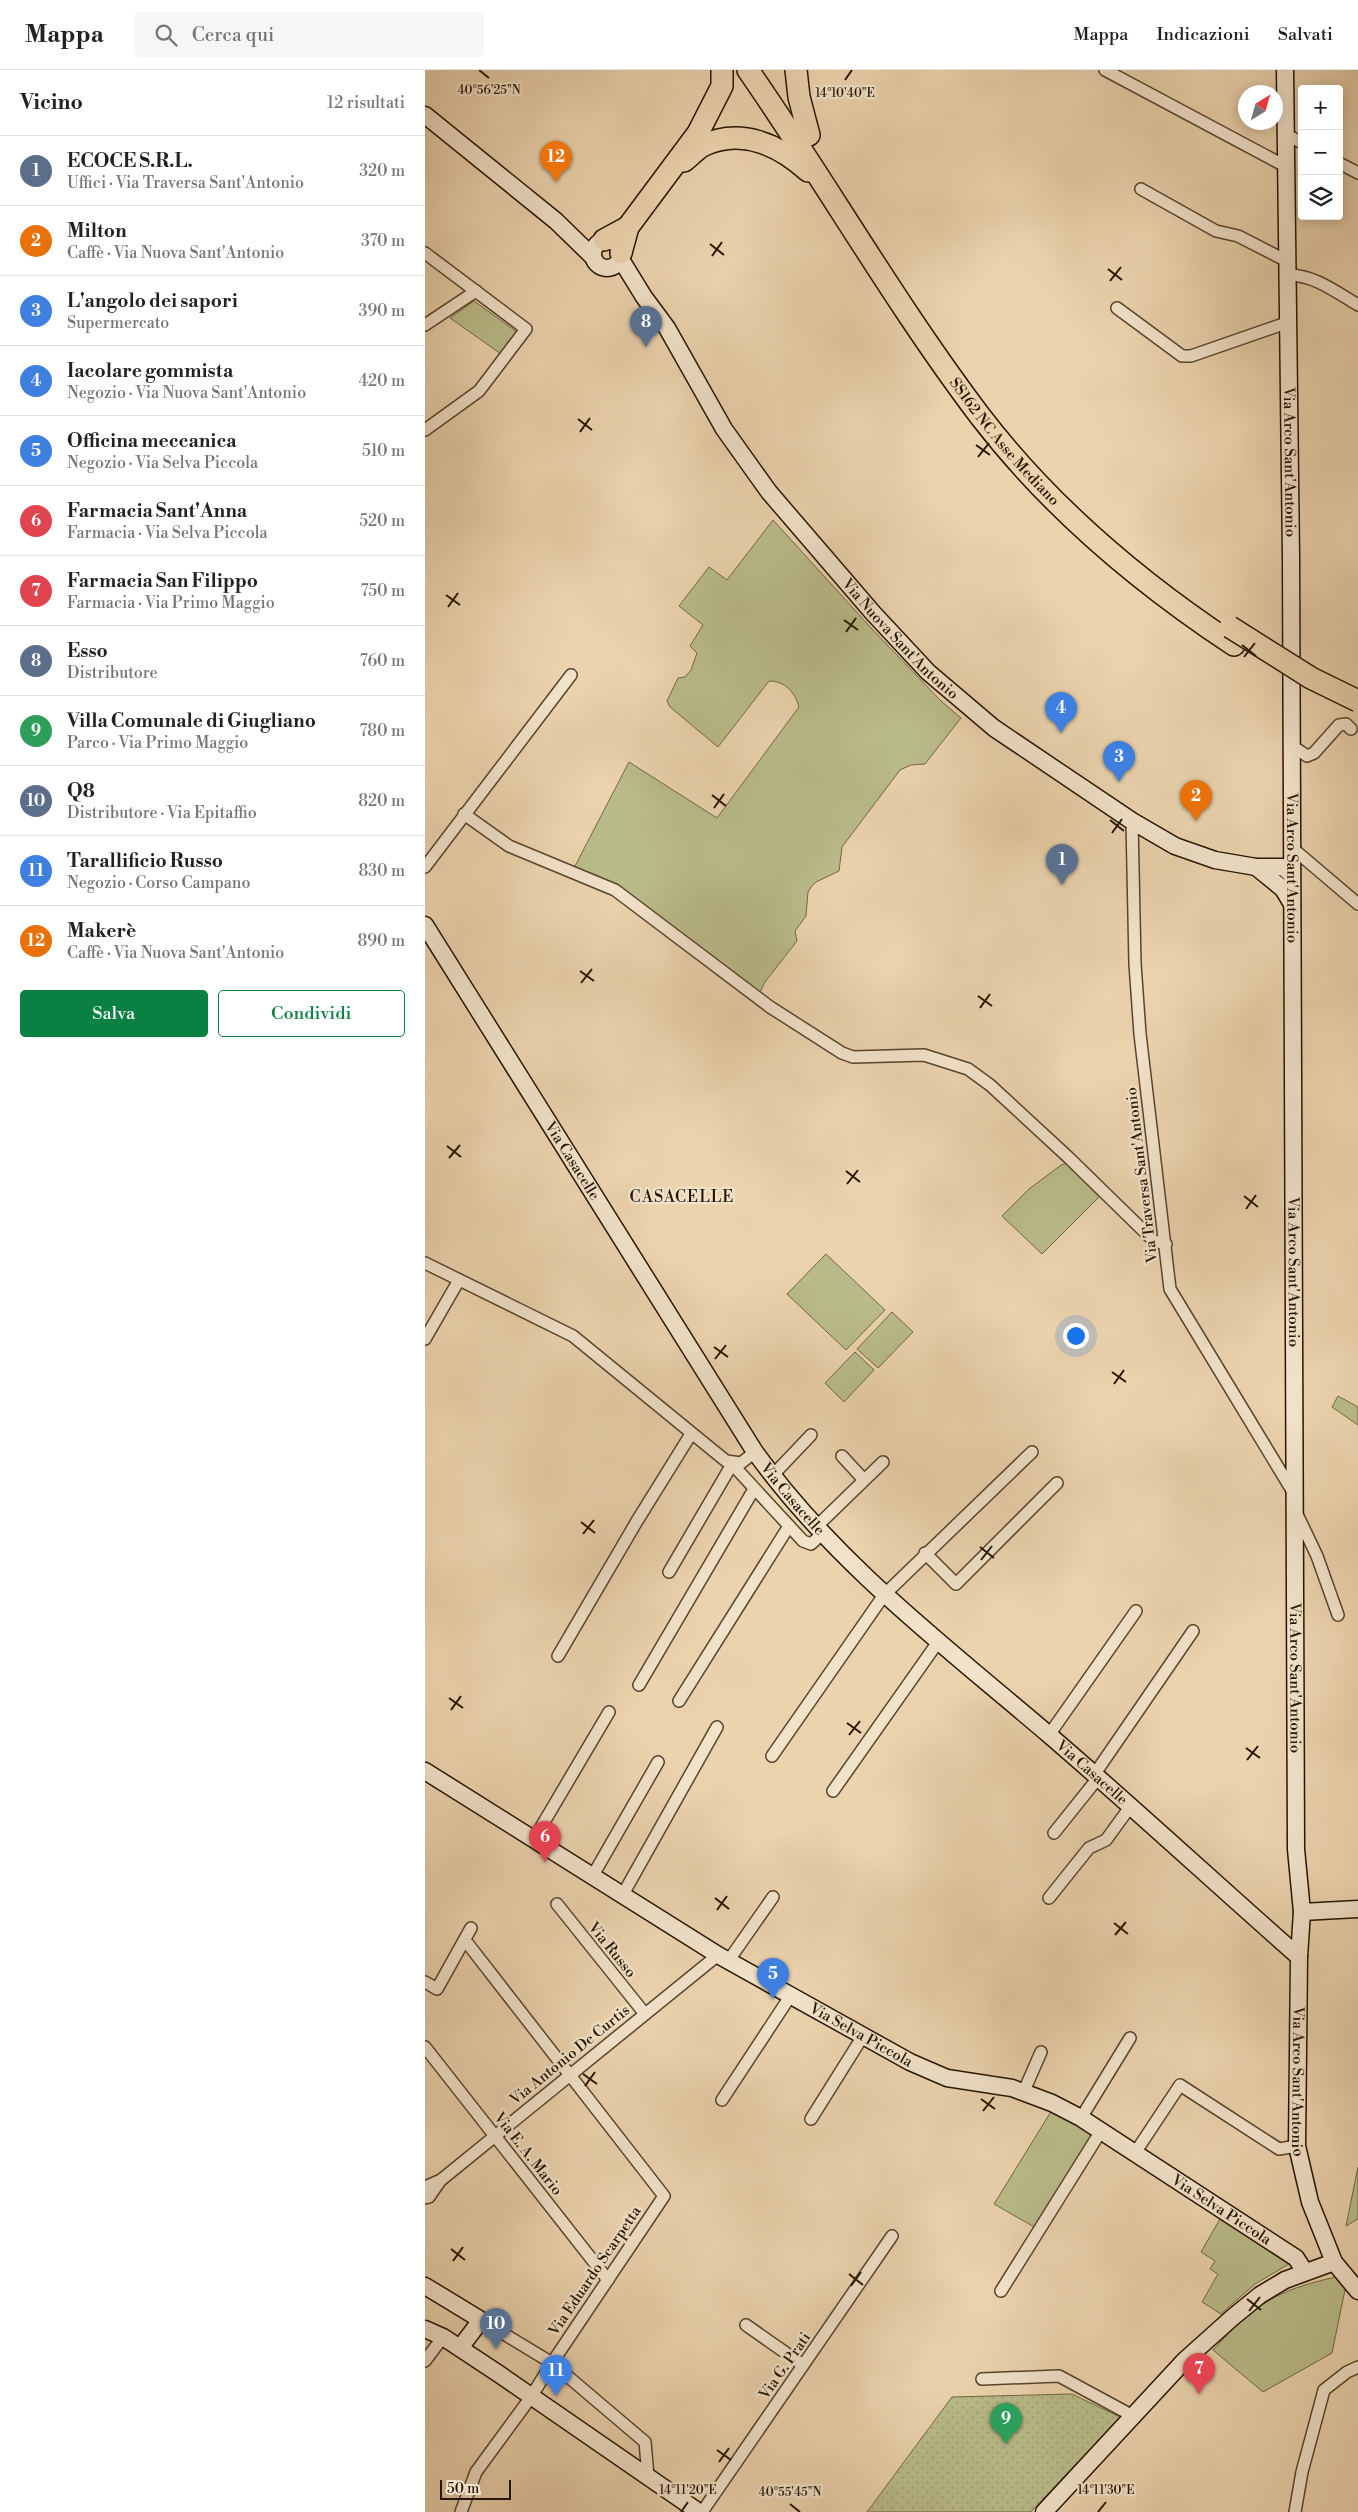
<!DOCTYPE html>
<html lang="it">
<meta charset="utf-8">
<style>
body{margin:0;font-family:"Libre Bodoni",serif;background:#f6f6f6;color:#202124}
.controls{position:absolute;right:15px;top:15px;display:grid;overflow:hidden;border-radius:5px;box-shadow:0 2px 12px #0003}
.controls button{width:45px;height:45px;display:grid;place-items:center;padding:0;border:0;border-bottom:1px solid #e0e0e0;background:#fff;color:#202124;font:25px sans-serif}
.compass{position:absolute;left:813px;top:15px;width:45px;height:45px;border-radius:50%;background:#fff;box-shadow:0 2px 12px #0003;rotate:37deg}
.scale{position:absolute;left:15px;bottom:12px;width:71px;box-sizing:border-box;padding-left:5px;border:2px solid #261500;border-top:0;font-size:14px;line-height:18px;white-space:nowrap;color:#261500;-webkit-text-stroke:4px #f2e2ca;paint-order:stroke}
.you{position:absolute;left:650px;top:1265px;width:18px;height:18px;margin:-12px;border:4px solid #fff;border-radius:50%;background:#1a73e8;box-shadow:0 0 0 8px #1a73e833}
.badge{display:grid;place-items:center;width:32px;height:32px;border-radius:50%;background:#0b8043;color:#fff;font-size:16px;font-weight:700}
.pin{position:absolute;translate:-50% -41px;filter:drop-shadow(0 1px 2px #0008)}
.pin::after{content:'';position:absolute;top:26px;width:18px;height:15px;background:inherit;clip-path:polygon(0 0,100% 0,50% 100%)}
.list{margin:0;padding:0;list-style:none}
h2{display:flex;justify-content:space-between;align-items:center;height:65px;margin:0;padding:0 20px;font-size:21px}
h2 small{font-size:16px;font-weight:400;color:#757577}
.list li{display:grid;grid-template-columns:32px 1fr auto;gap:15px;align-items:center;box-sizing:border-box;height:70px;padding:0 20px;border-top:1px solid #e0e0e0}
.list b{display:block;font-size:19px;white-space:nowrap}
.list p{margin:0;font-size:16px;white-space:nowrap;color:#757577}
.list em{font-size:16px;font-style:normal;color:#757577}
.actions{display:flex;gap:10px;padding:15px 20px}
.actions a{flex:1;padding:11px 0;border:1px solid #0b8043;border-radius:5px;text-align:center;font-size:18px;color:#0b8043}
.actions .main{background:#0b8043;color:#fff}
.icon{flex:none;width:28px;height:28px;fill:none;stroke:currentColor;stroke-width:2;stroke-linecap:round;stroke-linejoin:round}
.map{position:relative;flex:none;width:933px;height:2442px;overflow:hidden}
header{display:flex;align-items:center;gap:30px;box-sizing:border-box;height:70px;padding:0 25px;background:#fff;border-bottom:1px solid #e0e0e0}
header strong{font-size:24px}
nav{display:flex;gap:28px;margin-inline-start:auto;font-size:18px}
.search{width:350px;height:45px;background:#f6f6f6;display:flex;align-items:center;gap:12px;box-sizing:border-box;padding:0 18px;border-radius:5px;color:#757577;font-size:19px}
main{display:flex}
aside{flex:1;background:#fff}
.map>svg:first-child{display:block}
.green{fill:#b9bc89;stroke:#706844}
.park{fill:url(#park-dots);stroke:#706844}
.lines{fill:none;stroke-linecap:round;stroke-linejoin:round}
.street-casing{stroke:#57442c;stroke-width:14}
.secondary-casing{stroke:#261500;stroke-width:19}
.highway-casing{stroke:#261500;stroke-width:24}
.street{stroke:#f2e2ca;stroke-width:11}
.secondary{stroke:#f2e2ca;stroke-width:16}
.highway{stroke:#ebd3ae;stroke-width:21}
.highway-bridge-casing{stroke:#261500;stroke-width:24;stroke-linecap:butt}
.highway-bridge{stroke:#ebd3ae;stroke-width:21}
.ticks{fill:none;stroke:#261500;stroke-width:2}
.labels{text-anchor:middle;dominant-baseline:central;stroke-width:4.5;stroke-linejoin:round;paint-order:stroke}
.street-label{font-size:15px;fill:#261500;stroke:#f2e2ca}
.neighbourhood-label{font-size:16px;letter-spacing:1px;fill:#261500;stroke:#f2e2ca}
.ticks-label{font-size:12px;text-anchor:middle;fill:#261500;stroke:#f2e2ca;stroke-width:4.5;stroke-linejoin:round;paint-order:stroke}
</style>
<header>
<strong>Mappa</strong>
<div class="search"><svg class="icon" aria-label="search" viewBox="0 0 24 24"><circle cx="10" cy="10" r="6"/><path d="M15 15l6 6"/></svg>Cerca qui</div>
<nav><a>Mappa</a><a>Indicazioni</a><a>Salvati</a></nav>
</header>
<main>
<aside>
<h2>Vicino<small>12 risultati</small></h2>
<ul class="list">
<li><span class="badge" style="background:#5c6f8a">1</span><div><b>ECOCE S.R.L.</b><p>Uffici · Via Traversa Sant'Antonio</p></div><em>320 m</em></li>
<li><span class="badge" style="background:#e8710a">2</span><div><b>Milton</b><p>Caffè · Via Nuova Sant'Antonio</p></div><em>370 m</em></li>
<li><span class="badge" style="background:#3f7fe0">3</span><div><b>L'angolo dei sapori</b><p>Supermercato</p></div><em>390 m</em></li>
<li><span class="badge" style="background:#3f7fe0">4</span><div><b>Iacolare gommista</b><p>Negozio · Via Nuova Sant'Antonio</p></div><em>420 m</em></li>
<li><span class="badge" style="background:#3f7fe0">5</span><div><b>Officina meccanica</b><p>Negozio · Via Selva Piccola</p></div><em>510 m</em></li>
<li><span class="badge" style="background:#e0444e">6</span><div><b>Farmacia Sant'Anna</b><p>Farmacia · Via Selva Piccola</p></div><em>520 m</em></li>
<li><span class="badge" style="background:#e0444e">7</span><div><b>Farmacia San Filippo</b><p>Farmacia · Via Primo Maggio</p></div><em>750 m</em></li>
<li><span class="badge" style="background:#5c6f8a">8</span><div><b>Esso</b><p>Distributore</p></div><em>760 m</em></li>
<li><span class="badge" style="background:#2e9e5b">9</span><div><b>Villa Comunale di Giugliano</b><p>Parco · Via Primo Maggio</p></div><em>780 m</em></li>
<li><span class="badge" style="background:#5c6f8a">10</span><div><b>Q8</b><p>Distributore · Via Epitaffio</p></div><em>820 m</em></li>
<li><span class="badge" style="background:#3f7fe0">11</span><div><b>Tarallificio Russo</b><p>Negozio · Corso Campano</p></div><em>830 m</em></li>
<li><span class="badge" style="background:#e8710a">12</span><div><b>Makerè</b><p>Caffè · Via Nuova Sant'Antonio</p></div><em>890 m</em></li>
</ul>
<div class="actions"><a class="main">Salva</a><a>Condividi</a></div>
</aside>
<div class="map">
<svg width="933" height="2442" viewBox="0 0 933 2442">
<defs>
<pattern id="park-dots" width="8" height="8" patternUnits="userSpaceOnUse" patternTransform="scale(1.25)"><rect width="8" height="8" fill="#b9bc89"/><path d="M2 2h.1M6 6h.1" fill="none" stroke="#9fa174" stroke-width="1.8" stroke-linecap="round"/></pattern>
</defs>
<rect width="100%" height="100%" fill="#ebd3ae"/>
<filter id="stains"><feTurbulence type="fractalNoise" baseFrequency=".004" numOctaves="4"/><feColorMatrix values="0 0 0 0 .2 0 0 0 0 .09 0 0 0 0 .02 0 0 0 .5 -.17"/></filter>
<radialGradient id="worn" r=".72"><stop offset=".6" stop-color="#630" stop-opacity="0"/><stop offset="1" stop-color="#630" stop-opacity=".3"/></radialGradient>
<g class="green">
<path d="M49 231 92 262 76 284 25 248Z"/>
<path d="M348 450 447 559 516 631 536 648 500 694 486 695 475 700 417 777 414 801 391 812 386 817 383 822 381 846 370 861 372 871 340 912 334 924 151 799 150 796 204 692 292 748 374 637C370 622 360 611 344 611L293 677 245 637 242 631 253 608 260 607 266 600 272 583 265 576 278 555 254 536 284 497 302 510Z"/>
<path d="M642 1093 677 1124 617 1184 577 1146 604 1119 636 1095Z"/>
<path d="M401 1184 460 1240 421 1280 362 1224Z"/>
<path d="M467 1242 488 1262 453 1298 432 1279Z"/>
<path d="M430 1282 449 1300 419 1332 400 1313Z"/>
<path d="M913 1326 933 1337V1355L907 1337Z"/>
<path d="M627 2040 670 2065 611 2158 569 2134Z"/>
<path d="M933 2097V2149L921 2156Z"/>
<path d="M795 2149 864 2194 830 2214 796 2244 777 2232 793 2204 785 2199 790 2191 776 2182Z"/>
<path d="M911 2207 921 2215 907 2283 838 2322 788 2280C829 2235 851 2220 911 2207Z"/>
</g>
<path class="park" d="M647 2324 695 2347 606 2442H442L527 2327Z"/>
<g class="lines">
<defs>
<g id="street">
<path d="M680 0 860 96"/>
<path d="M859 63 877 73"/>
<path d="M914 93 933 103"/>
<path d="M716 119 791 161 813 166 864 192"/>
<path d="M0 183 101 259 54 321 0 360"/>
<path d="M864 205C889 205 911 222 933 235"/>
<path d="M692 238 757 286H766L864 252"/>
<path d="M0 255 51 221"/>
<path d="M866 675 882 686 889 683 914 655 921 654 926 659"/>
<path d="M39 744 84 776 190 820 345 937 417 983 428 987 499 985 543 999 565 1015 643 1087 729 1171 741 1174"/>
<path d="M707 751 710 894 715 964 745 1219 868 1422"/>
<path d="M866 777 933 834"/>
<path d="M0 797 146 605"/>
<path d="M0 1193 148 1266 301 1391 316 1393 330 1382"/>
<path d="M0 1269 34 1210"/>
<path d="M417 1386 439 1410"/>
<path d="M307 1394 378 1471 386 1474 397 1464"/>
<path d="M347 1406 386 1365"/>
<path d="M871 1442 892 1486 913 1545"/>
<path d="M390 1458 458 1392"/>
<path d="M500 1483 531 1514 632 1413"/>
<path d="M244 1502 306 1396"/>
<path d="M133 1586 212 1451 266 1364"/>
<path d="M214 1615 329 1419"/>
<path d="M254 1631 364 1456"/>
<path d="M624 1665 711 1541"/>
<path d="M347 1686 459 1525 607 1382"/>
<path d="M669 1705 768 1561"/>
<path d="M408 1721 513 1572"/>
<path d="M629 1763 673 1708"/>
<path d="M109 1769 184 1642"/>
<path d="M167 1807 233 1692"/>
<path d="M197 1826 292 1657"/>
<path d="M624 1828 664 1778 681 1770 705 1737"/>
<path d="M132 1834 220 1944"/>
<path d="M304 1890 348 1827"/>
<path d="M0 1912 12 1919 46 1858"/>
<path d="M0 1977 183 2210"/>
<path d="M599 2021 616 1982"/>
<path d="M297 2030 366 1925"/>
<path d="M656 2048 705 1968"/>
<path d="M386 2049 438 1966"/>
<path d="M710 2083 755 2015 854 2079 872 2076"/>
<path d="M0 2117 16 2110 293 1885"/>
<path d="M0 2128 4 2127 15 2111"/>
<path d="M576 2221 676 2061"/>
<path d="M56 2250 127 2293 220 2372 223 2406"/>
<path d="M321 2255 378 2295"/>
<path d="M0 2291 18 2267"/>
<path d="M557 2309 634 2306 708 2346"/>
<path d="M36 2442 51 2402 106 2327 127 2293 239 2126 43 1874"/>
<path d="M277 2442 467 2166"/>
<path d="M870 2442 877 2402 899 2320 922 2302 933 2297"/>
</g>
<g id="secondary">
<path id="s1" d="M860 0 866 487 871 1779 877 1842 874 1887 872 2076 885 2132 909 2192 933 2221"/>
<path d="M0 45 131 151 168 187"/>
<circle cx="182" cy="184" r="14"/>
<path id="s2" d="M195 188 219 227 242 258 299 359 344 422 448 543 503 602 569 658 707 751 750 776 790 790 831 797H858L866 804"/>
<path d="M831 797 858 819 867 834"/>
<path id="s3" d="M0 855 330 1382C410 1493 520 1576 623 1664 708 1737 790 1813 874 1887"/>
<path id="s4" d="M0 1701 293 1885 485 1992 522 2008 587 2018 627 2033 656 2048 871 2188 880 2202"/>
<path d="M877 1842 933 1839"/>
<path d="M0 2216 56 2250 35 2278"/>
<path d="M0 2259 18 2267 74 2304 274 2442"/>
<path d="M619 2442 760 2290 808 2247 835 2225 860 2210 909 2192"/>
</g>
<g id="highway">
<path id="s5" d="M323 0C402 114 471 235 555 346 624 436 715 513 809 575"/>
<path d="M371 0 374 27 384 65"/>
<path d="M259 91C265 86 271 80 277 76 316 57 354 75 383 101"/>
<path d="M179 170 203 157 273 63 297 16V0"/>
<path d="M196 183 203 157"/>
</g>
</defs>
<use href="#street" class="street-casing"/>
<use href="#secondary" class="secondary-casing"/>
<use href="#highway" class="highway-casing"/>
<use href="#street" class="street"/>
<use href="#secondary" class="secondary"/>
<use href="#highway" class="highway"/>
<defs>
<path id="highway-bridge" d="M805 557 886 608 933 631"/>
</defs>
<use href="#highway-bridge" class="highway-bridge-casing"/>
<use href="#highway-bridge" class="highway-bridge"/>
</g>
<path class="ticks" d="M54 0 64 8M420 10 427 0M285 174 299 185M287 186 297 172M683 199 697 210M685 211 696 197M153 349 167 360M155 362 165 348M551 375 565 385M553 387 564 373M21 525 35 535M23 537 33 523M419 550 433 560M421 562 431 548M817 575 831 586M819 587 830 573M287 725 301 736M289 738 299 724M685 750 699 761M687 763 697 749M155 901 169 911M156 913 167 899M553 926 567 936M555 938 565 924M22 1076 36 1087M24 1088 35 1075M421 1101 435 1112M422 1114 433 1100M819 1126 833 1137M821 1139 831 1125M289 1277 303 1287M290 1289 301 1275M687 1302 701 1312M689 1314 699 1300M156 1452 170 1463M158 1464 169 1450M555 1477 569 1488M556 1490 567 1476M24 1628 38 1638M26 1640 36 1626M422 1653 436 1663M424 1665 435 1651M821 1678 835 1688M822 1690 833 1676M290 1828 304 1839M292 1840 302 1826M689 1853 703 1864M690 1865 701 1852M158 2004 172 2014M160 2016 170 2002M556 2029 570 2039M558 2041 569 2027M26 2179 40 2190M28 2191 38 2177M424 2204 438 2215M426 2216 436 2202M822 2229 836 2240M824 2241 835 2227M292 2380 306 2390M294 2392 304 2378M365 2434 375 2442M256 2442 263 2432M673 2442 681 2432"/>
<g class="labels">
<g class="street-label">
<text stroke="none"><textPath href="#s5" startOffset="452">SS162 NC Asse Mediano</textPath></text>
<text stroke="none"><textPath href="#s1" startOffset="392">Via Arco Sant'Antonio</textPath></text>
<text stroke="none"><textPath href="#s2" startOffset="475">Via Nuova Sant'Antonio</textPath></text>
<text stroke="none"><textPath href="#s1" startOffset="798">Via Arco Sant'Antonio</textPath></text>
<text stroke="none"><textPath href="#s3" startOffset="278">Via Casacelle</textPath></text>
<text transform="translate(717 1105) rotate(-97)">Via Traversa Sant'Antonio</text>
<text stroke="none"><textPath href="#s1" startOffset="1202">Via Arco Sant'Antonio</textPath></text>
<text stroke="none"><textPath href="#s3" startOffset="682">Via Casacelle</textPath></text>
<text stroke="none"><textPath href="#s1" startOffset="1608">Via Arco Sant'Antonio</textPath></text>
<text stroke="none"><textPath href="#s3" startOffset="1088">Via Casacelle</textPath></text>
<text transform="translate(187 1880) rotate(51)">Via Russo</text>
<text stroke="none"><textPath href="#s4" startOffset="510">Via Selva Piccola</textPath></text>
<text transform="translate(145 1985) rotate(-39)">Via Antonio De Curtis</text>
<text stroke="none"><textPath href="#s1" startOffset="2012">Via Arco Sant'Antonio</textPath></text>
<text transform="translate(103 2084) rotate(52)">Via E. A. Mario</text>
<text stroke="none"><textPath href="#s4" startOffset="915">Via Selva Piccola</textPath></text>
<text transform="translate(170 2201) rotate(-56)">Via Eduardo Scarpetta</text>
<text transform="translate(360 2296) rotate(-55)">Via G. Prati</text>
</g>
<g class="neighbourhood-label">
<text x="257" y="1127">CASACELLE</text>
</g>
</g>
<g class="ticks-label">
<text x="64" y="24">40°56'25"N</text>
<text x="420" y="27">14°10'40"E</text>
<text x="263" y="2424">14°11'20"E</text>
<text x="681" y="2424">14°11'30"E</text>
<text x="365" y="2426">40°55'45"N</text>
</g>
<rect width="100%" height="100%" filter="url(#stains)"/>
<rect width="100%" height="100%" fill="url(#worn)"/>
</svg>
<div class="controls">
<button>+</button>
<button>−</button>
<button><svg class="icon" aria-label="layers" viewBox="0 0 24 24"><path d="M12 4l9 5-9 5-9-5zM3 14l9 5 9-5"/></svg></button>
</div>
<svg class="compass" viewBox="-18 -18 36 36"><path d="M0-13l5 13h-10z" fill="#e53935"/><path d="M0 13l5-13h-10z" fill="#757577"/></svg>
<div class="scale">50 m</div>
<div class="you"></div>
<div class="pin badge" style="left:637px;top:815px;background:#5c6f8a">1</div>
<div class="pin badge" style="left:771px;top:751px;background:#e8710a">2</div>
<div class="pin badge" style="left:694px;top:712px;background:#3f7fe0">3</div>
<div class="pin badge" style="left:636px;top:663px;background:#3f7fe0">4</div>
<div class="pin badge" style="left:348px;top:1929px;background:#3f7fe0">5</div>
<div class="pin badge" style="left:120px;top:1792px;background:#e0444e">6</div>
<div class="pin badge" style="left:774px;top:2324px;background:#e0444e">7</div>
<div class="pin badge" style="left:221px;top:277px;background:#5c6f8a">8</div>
<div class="pin badge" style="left:581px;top:2374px;background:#2e9e5b">9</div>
<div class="pin badge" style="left:71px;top:2279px;background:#5c6f8a">10</div>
<div class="pin badge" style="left:131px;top:2326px;background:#3f7fe0">11</div>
<div class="pin badge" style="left:131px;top:112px;background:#e8710a">12</div>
</div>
</main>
